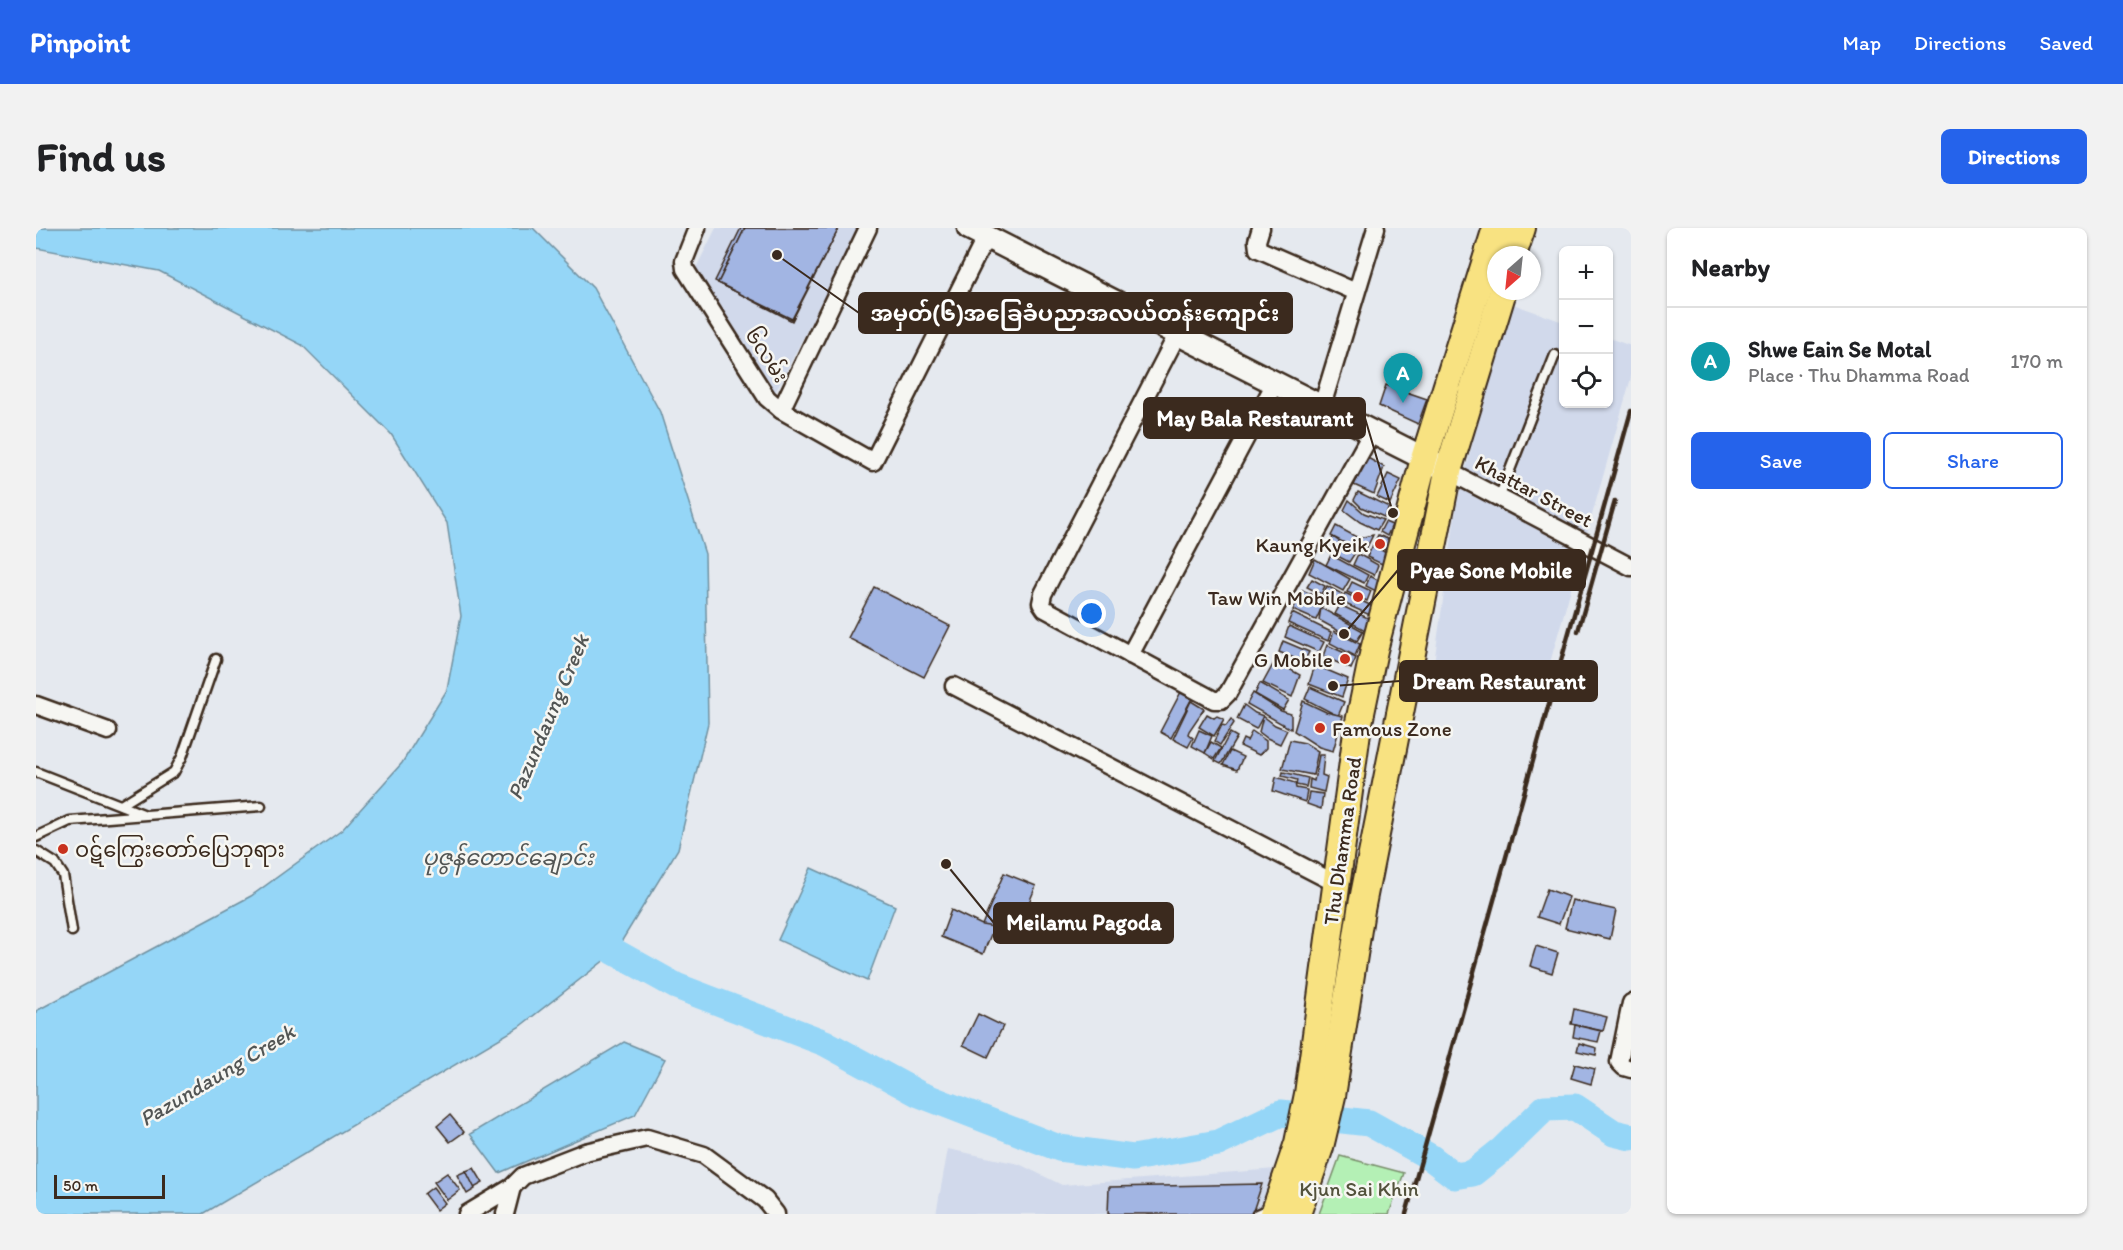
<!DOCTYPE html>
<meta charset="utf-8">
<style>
body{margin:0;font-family:Itim,"Noto Sans Myanmar",sans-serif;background:#f2f2f2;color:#202124}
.controls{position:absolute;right:18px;top:18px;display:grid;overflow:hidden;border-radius:9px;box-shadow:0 2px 4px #0004}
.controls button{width:54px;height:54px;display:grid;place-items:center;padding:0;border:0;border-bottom:2px solid #e0e0e0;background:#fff;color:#202124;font:30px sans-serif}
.compass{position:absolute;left:1451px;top:18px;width:54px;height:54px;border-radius:50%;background:#fff;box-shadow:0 2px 4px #0004;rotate:207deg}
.scale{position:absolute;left:18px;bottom:15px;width:111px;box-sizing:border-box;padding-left:6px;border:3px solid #3b2a1e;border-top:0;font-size:16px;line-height:21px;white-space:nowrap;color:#3b2a1e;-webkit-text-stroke:4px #f6f6f2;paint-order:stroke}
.you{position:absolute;left:1056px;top:386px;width:21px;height:21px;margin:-15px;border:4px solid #fff;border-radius:50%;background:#1a73e8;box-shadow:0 0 0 9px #1a73e833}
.badge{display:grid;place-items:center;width:39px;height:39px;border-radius:50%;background:#2563eb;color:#fff;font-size:20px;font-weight:700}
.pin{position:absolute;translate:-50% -50px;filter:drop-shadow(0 2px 3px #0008)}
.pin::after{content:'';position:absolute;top:32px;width:21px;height:18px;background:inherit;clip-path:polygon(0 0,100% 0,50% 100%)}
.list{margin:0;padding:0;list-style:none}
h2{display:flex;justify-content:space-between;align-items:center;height:78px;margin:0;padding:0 24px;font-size:26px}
h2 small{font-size:20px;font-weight:400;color:#757577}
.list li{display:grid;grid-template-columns:39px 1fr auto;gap:18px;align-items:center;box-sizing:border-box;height:108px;padding:0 24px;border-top:2px solid #e0e0e0}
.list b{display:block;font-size:22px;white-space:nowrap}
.list p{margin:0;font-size:20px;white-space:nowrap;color:#757577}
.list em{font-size:20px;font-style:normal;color:#757577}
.actions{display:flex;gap:12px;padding:18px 24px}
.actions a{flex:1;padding:14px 0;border:2px solid #2563eb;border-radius:9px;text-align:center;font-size:21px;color:#2563eb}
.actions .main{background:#2563eb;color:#fff}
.icon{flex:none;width:33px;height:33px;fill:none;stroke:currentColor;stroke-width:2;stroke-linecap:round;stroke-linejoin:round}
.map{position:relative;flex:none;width:1595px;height:986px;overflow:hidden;border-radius:9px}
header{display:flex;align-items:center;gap:36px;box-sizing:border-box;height:84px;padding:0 30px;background:#2563eb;color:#fff}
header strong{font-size:28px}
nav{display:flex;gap:33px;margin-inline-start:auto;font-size:21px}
.intro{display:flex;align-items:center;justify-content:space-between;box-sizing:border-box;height:144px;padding:0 36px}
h1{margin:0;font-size:42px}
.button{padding:15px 27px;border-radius:9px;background:#2563eb;color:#fff;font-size:21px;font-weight:700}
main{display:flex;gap:36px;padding:0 36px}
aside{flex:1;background:#fff;border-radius:9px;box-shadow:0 2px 4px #0004}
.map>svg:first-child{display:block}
.built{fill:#d1d9eb}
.green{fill:#b4f0b5;stroke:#788d6a;stroke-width:1.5}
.water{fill:#95d6f7;stroke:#7191a0;stroke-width:1.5}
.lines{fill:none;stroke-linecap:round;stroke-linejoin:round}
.river{stroke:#95d6f7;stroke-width:27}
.building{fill:#a2b5e3;stroke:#3b2a1e;stroke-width:1.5}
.service-casing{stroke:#3b2a1e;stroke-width:13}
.minor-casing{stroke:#3b2a1e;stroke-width:21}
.secondary-casing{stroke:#3b2a1e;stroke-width:27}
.primary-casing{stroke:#3b2a1e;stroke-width:30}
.service{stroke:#f6f6f2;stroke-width:8}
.minor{stroke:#f6f6f2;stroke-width:16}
.secondary{stroke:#f6f6f2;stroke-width:22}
.primary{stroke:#f8e281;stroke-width:26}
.rail{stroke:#3b2a1e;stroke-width:4.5}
.poi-dot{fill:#c8321e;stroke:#f6f6f2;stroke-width:2}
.labels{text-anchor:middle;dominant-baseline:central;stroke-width:5;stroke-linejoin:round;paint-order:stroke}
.street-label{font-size:21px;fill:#3b2a1e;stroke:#f6f6f2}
.poi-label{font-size:21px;fill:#3b2a1e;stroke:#f6f6f2;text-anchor:end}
.park-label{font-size:21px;fill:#53523c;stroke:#f6f6f2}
.water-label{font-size:22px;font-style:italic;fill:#525554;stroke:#f6f6f2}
.leader{fill:none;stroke:#3b2a1e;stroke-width:2}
.callout-dot{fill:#3b2a1e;stroke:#f6f6f2;stroke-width:2}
.callout{fill:#3b2a1e;stroke:#3b2a1e;stroke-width:2}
.callout-label{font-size:22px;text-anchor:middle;font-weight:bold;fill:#fff}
</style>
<header>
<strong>Pinpoint</strong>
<nav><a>Map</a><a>Directions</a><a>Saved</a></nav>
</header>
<div class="intro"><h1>Find us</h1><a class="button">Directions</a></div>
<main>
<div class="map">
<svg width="1595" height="986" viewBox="0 0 1595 986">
<rect width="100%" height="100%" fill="#e5e9ef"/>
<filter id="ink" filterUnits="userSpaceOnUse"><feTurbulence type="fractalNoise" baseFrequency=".0167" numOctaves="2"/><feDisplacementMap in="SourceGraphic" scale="12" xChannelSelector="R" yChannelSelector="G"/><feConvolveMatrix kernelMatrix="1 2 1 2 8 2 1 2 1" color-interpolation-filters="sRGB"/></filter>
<g filter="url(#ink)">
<g class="built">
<path d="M680 0H823L737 169 657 46Z"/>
<path d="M1474 75 1527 94 1528 176H1572L1573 110 1595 118V150L1503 473 1397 442 1421 274Z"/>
<path d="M912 921 983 936 1026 957 1240 941 1226 986H900Z"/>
</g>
<path class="green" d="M1304 928 1368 945 1353 986H1283Z"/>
<g class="water">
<path d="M0 0H497L557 60 624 184 669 326 672 495 642 621 579 724 483 799 167 986H0V783L215 668 306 602 366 535 411 462 425 388 411 295 355 206 266 117 123 43 0 20Z"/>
<path d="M775 640 859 678 831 753 742 712Z"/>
<path d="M588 814 629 831 599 887 463 945 434 906Z"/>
</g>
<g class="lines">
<path class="river" d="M549 702 579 724 640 758 789 815 883 866 1023 920 1097 930 1182 915 1245 885 1333 895 1394 929 1419 948 1437 945 1467 921 1509 880 1539 879 1578 905 1595 909"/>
</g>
<g class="building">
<path d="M705 0H803L756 93 679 53Z"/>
<path d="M709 0H800L756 91 682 55Z"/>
<path d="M709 0H803L756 91 682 55Z"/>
<path d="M1350 157 1391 171 1382 196 1343 178Z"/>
<path d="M1330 229 1348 239 1338 266 1318 257Z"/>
<path d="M1352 246 1365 252 1354 275 1341 269Z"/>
<path d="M1322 264 1353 279 1348 289 1325 279 1318 272Z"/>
<path d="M1313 272 1328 285 1347 292 1341 302 1324 294 1308 282Z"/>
<path d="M1349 294 1356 297 1351 308 1344 304Z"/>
<path d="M1300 298 1322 310 1337 307 1328 325 1295 308Z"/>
<path d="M1342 307 1354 312 1349 322 1337 317Z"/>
<path d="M1297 309 1319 325 1313 334 1290 322Z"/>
<path d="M1337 317 1350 325 1346 336 1331 329Z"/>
<path d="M1322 326 1342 337 1338 347 1317 337Z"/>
<path d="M1295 327 1332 347 1328 355 1290 337Z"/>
<path d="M1279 331 1314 351 1307 363 1273 345Z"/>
<path d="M1334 348 1344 353 1340 363 1330 358Z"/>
<path d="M1276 351 1289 358 1285 366 1271 359Z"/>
<path d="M1316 354 1335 363 1331 373 1311 364Z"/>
<path d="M1291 358 1306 366 1301 375 1287 367Z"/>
<path d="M838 359 914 398 888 449 812 410Z"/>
<path d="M1266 362 1289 372 1280 392 1257 382Z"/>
<path d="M1309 365 1338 379 1336 388 1305 374Z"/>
<path d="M1304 377 1334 391 1329 402 1299 386Z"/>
<path d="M1285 380 1327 403 1321 413 1283 392Z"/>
<path d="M1256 385 1295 404 1292 413 1252 395Z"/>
<path d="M1253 398 1288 414 1283 424 1249 409Z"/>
<path d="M1298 403 1324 416 1319 428 1294 415Z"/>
<path d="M1247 413 1273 424 1268 434 1243 424Z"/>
<path d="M1291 417 1320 430 1315 441 1287 428Z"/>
<path d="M1239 433 1264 447 1256 469 1227 455Z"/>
<path d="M1279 437 1312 451 1306 469 1273 456Z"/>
<path d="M1224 455 1253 472 1247 482 1219 466Z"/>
<path d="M1274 459 1308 474 1302 488 1269 471Z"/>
<path d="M1146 462 1157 468 1135 510 1124 504Z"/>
<path d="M1217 465 1245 483 1255 486V501L1211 476Z"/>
<path d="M1155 473 1168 481 1153 503 1152 506 1157 510 1152 519 1137 511Z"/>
<path d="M1267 473 1290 484 1307 488 1297 523 1283 519 1258 503Z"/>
<path d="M1208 477 1219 485 1227 488 1220 501 1201 491Z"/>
<path d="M1171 486 1178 490 1181 488 1188 491 1178 508 1163 499Z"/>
<path d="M1227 488 1239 497 1251 502 1244 516 1231 510 1223 504Z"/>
<path d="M1195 491 1198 495 1184 517 1178 513 1186 497 1190 498Z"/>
<path d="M1163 502 1176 508 1169 525 1156 518Z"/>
<path d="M1216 503 1230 513V520L1223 527 1204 518 1207 511 1211 513Z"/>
<path d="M1194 505 1201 509 1185 536 1179 533Z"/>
<path d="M1254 512 1269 515 1282 523 1277 547 1246 541Z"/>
<path d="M1175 514 1185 520 1178 531 1169 525Z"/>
<path d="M1194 523 1207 529 1201 542 1187 537Z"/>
<path d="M1283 527H1288L1286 547 1291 549 1288 564 1273 560 1274 551 1278 553Z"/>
<path d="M1247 544 1272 550 1270 559 1260 557 1261 552 1246 548Z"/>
<path d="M1240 549 1259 555 1260 560 1271 562 1269 574 1237 563Z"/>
<path d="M1273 564 1287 566 1285 581 1271 576Z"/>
<path d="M968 645 1000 658 978 710 946 697Z"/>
<path d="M1511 661 1533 669 1523 696 1501 689Z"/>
<path d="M1536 672 1580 682 1574 711 1529 700Z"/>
<path d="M915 682 946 697 958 699 947 726 905 709Z"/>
<path d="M1500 718 1522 725 1516 745 1494 738Z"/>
<path d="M1538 781 1571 789 1567 803 1535 796Z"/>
<path d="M942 786 967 798 952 829 927 817Z"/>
<path d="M1539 797 1565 803 1562 814 1537 809Z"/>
<path d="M1543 815 1561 820 1560 827 1541 823Z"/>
<path d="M1539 836 1559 841 1555 856 1535 850Z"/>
<path d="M414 887 428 904 414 914 401 898Z"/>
<path d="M438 940 447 955 438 960 430 943Z"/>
<path d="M430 943 439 961 431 966 421 947Z"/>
<path d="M411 945 424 962 411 972 398 954Z"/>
<path d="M1226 956 1216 986H1072L1073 959Z"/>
<path d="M397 959 409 975 400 982 388 966Z"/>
</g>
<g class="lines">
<defs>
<g id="service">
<path d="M1463 270 1519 127"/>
<path d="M0 544 107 586"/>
<path d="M85 577 138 544 146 529 180 431"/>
<path d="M0 609 34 593 225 578"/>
<path d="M0 623 19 635 27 647 36 703"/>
<path d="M1221 986 1235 980"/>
</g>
<g id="minor">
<path d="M661 0 648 33 649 41 731 170 745 182 837 234 950 9"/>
<path d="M1225 0 1221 13 1222 21 1320 64"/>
<path d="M1142 105 1007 366 1005 375 1009 381 1178 472H1185L1192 465 1336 204"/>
<path d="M1286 178 1340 0"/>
<path d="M745 182 832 0"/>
<path d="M1412 243 1595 339"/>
<path d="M1094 427 1239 155"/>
<path d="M918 458 1299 655"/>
<path d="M0 477 72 503"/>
<path d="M1595 775 1583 834 1588 839 1595 841"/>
<path d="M431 986 476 959 487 948 549 924 611 910 668 927 729 972 740 986"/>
<path d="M469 986 476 959"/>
</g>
<path id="secondary" d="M933 0 1403 238"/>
<g id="primary">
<path d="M1477 27 1486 0"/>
<path d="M1238 986 1262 915 1272 866 1321 504 1338 422 1388 231 1460 0"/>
<path d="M1261 986 1284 919 1296 868 1325 682 1412 243 1467 63"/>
</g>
</defs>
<use href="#service" class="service-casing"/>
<use href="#minor" class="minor-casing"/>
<use href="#secondary" class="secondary-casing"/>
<use href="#primary" class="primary-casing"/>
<use href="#service" class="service"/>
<use href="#minor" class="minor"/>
<use href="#secondary" class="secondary"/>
<use href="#primary" class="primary"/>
<g class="rail">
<path d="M1542 403 1579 273"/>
<path d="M1370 986 1595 183"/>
</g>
</g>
</g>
<g class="poi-dot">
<circle cx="1344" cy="316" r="6"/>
<circle cx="1322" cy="369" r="6"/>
<circle cx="1309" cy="431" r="6"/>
<circle cx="1284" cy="500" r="6"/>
<circle cx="27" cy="621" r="6"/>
</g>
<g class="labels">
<g class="street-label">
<text transform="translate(731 127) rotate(57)">၆လမ်း</text>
<text transform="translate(1498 263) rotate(28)">Khattar Street</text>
<text transform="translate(1306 613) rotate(-82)">Thu Dhamma Road</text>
</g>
<g class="poi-label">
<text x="1332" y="316">Kaung Kyeik</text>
<text x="1310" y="369">Taw Win Mobile</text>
<text x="1297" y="431">G Mobile</text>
<text x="1296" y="500" text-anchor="start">Famous Zone</text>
<text x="39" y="621" text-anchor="start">ဝဋ်ကြွေးတော်ပြေဘုရား</text>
</g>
<g class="park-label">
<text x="1323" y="960">Kjun Sai Khin</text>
</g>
<g class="water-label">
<text transform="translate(512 489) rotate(-67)">Pazundaung Creek</text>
<text x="472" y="629">ပုဇွန်တောင်ချောင်း</text>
<text transform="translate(181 847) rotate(-31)">Pazundaung Creek</text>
</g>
</g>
<path class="leader" d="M741 27L823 85M1357 285L1329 190M1308 406L1362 342M1297 458L1364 453M910 636L958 695"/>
<g class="callout-dot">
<circle cx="741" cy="27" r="6"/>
<circle cx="1357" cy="285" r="6"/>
<circle cx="1308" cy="406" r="6"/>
<circle cx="1297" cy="458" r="6"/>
<circle cx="910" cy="636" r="6"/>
</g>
<g class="callout">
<rect x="823" y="65" width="433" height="40" rx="6"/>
<rect x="1108" y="170" width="221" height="40" rx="6"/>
<rect x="1362" y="322" width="187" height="40" rx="6"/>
<rect x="1364" y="433" width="197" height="40" rx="6"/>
<rect x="958" y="675" width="179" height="40" rx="6"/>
</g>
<g class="callout-label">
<text x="1039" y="93">အမှတ်(၆)အခြေခံပညာအလယ်တန်းကျောင်း</text>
<text x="1219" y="198">May Bala Restaurant</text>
<text x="1455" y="350">Pyae Sone Mobile</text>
<text x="1463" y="461">Dream Restaurant</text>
<text x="1048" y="702">Meilamu Pagoda</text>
</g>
</svg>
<div class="controls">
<button>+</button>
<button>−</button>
<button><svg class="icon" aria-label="locate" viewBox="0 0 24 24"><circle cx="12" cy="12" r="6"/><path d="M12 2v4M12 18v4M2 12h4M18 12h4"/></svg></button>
</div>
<svg class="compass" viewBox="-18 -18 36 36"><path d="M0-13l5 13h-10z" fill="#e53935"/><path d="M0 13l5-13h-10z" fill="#757577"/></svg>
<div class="scale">50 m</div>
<div class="you"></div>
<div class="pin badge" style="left:1367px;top:175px;background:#0f9aa8">A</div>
</div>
<aside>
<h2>Nearby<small></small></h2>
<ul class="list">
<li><span class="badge" style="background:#0f9aa8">A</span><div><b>Shwe Eain Se Motal</b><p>Place · Thu Dhamma Road</p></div><em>170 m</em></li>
</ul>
<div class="actions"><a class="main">Save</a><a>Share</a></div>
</aside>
</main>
